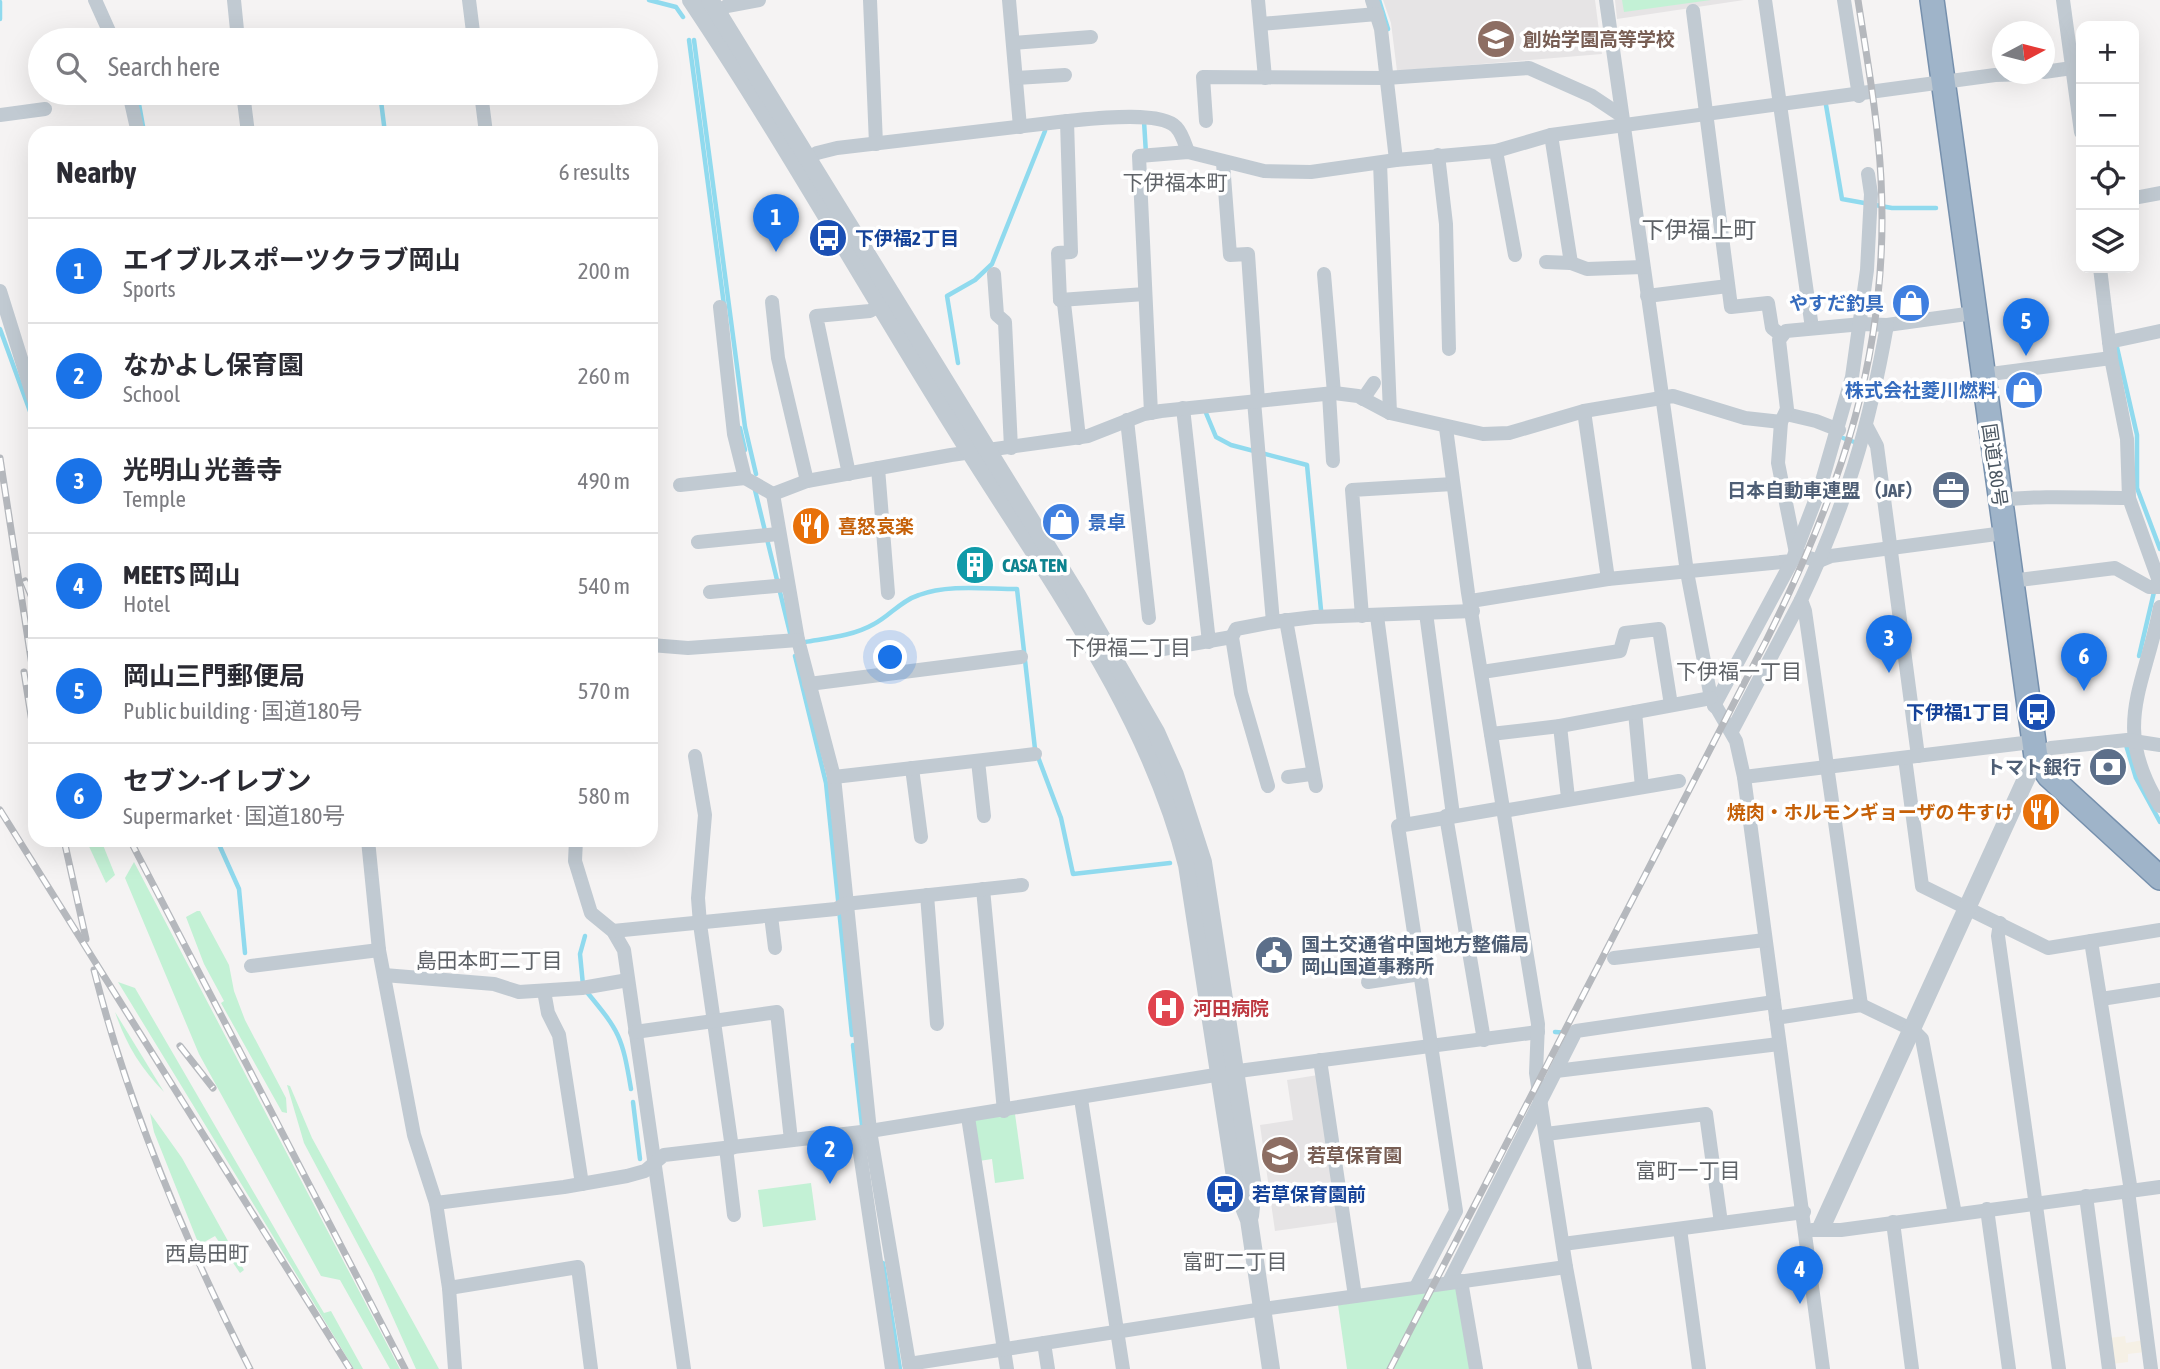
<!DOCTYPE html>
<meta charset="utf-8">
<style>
body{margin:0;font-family:"Asap Condensed","Noto Sans JP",sans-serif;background:#f7f7f7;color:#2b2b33}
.controls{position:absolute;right:21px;top:21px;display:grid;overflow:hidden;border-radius:14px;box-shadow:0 7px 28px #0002}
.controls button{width:63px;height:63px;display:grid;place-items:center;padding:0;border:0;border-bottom:2px solid #e1e1e2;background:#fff;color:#2b2b33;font:35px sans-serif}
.compass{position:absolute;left:1992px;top:21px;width:63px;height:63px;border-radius:50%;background:#fff;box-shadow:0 7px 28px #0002;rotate:83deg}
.you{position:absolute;left:891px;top:658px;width:24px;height:24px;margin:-18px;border:5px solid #fff;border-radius:50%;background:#1a73e8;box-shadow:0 0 0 10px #1a73e833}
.badge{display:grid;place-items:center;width:46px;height:46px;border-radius:50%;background:#1a73e8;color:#fff;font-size:23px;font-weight:700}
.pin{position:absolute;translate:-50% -58px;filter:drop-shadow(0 2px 4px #0008)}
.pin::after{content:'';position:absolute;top:37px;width:24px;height:21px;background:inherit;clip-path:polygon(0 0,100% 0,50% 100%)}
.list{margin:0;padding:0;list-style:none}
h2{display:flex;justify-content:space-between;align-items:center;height:91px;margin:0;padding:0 28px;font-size:30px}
h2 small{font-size:23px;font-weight:400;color:#7c7c81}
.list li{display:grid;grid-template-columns:46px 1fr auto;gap:21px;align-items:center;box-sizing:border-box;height:105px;padding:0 28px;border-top:2px solid #e1e1e2}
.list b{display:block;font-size:26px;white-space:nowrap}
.list p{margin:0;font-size:23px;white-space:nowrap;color:#7c7c81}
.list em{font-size:23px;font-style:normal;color:#7c7c81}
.icon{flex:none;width:38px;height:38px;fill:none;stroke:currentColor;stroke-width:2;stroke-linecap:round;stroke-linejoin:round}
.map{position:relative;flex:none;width:2160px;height:1369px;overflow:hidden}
.search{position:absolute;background:#fff;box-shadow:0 7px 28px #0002;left:28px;top:28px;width:630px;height:77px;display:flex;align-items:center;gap:18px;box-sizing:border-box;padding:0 24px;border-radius:38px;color:#7c7c81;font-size:26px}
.panel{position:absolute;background:#fff;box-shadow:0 7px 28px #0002;left:28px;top:126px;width:630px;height:721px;border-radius:21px}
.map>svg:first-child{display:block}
.education{fill:#e6e4e5}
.green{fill:#c3f1d5}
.sand{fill:#f5f0e5}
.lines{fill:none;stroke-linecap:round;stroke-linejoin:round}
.stream{stroke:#90daee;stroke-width:4.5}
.trunk-casing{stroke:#7690ad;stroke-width:26}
.minor{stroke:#c1cad2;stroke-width:14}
.tertiary{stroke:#c1cad2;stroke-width:18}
.trunk{stroke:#9fb4c9;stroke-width:23}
.rail-casing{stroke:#b5b8bd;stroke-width:7}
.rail{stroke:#fff;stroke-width:4.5;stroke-dasharray:13;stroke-linecap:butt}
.labels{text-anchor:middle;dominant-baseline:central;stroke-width:7;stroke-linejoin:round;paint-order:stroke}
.education-label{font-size:19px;font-weight:bold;fill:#785e54;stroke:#fff;text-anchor:start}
.transit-label{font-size:19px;font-weight:bold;fill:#164399;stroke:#fff;text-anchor:start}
.shop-label{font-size:19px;font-weight:bold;fill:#366cbe;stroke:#fff;text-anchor:end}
.street-label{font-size:19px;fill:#4a5661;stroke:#fff}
.service-label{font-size:19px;font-weight:bold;fill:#4e5e75;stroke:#fff;text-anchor:end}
.food-label{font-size:19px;font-weight:bold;fill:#c56008;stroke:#fff;text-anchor:start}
.culture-label{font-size:19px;font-weight:bold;fill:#0d838f;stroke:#fff;text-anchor:start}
.health-label{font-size:19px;font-weight:bold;fill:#be3a42;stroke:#fff;text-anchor:start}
.neighbourhood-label{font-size:21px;fill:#5f6368;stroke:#fff}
.quarter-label{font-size:23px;fill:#5f6368;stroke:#fff}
</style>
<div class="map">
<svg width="2160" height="1369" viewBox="0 0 2160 1369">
<rect width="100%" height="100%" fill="#f5f3f3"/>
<g class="education">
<path d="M1383 0H1595L1602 54 1397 71 1391 23Z"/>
<path d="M1615 0H1744L1617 19Z"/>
<path d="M1318 1075 1339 1222 1275 1231 1260 1125 1293 1120 1287 1080Z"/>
</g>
<g class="green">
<path d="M1622 0H1711L1624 12Z"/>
<path d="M86 840H101L115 875 106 883Z"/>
<path d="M134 862 400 1369H390L340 1280 321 1276 199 1054 125 878Z"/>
<path d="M197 911H200L229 965 234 991 245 1020 286 1098 287 1113 282 1112 221 1003 224 1001 204 964 186 917Z"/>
<path d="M118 982 135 988 318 1303 324 1313 331 1311 363 1369H354Z"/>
<path d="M115 1012 164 1092C140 1067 127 1046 115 1012Z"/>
<path d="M287 1085 290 1086 312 1138 439 1369H416L373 1273 304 1143Z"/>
<path d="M150 1113 182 1158 244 1270 240 1273 215 1236 199 1245 154 1132Z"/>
<path d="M1015 1114 1024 1179 995 1183 992 1159 979 1161 973 1119Z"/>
<path d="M811 1183 816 1220 763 1227 758 1190Z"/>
<path d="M1459 1287 1470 1369H1347L1338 1305Z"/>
</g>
<path class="sand" d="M2125 1336 2126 1343 2144 1340 2145 1352 2128 1354V1362L2112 1364 2109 1338Z"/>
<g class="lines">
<g class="stream">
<path d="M649 0 676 7 683 17"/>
<path d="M1379 0 1388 29"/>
<path d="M0 2V19"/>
<path d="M689 40 724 305"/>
<path d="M694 40 745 427 756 474"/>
<path d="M137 93 144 132"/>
<path d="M380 93 385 133"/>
<path d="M1826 105 1842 199 1892 208H1936"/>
<path d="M1144 121 1146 154"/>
<path d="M0 329 35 425"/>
<path d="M2116 343 2137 435V488L2160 549"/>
<path d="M958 363 947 296 975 280 992 264 1045 131"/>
<path d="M1206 413 1216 437 1231 445 1307 465 1321 610"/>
<path d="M740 428 745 450"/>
<path d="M1843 438 1857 443"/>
<path d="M754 486 791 637"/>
<path d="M805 642C828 638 853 636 874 624 890 616 900 601 919 595 948 584 986 589 1017 589L1035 749 1061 818 1073 874 1170 863"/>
<path d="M795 656 826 783 852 1035"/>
<path d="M2139 656 2154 592"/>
<path d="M2126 745 2136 778 2160 822"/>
<path d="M217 840 239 889 245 953"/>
<path d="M583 985 580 954 585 936"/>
<path d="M586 991C620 1032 622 1036 631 1089"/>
<path d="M1555 1032 1569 1033"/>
<path d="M853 1045 862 1125"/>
<path d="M633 1102 640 1159"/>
<path d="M883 1263 900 1369"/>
</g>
<defs>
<path id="trunk" d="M1932 0 2036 757 2049 776 2160 878"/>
</defs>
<use href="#trunk" class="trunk-casing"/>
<g class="minor">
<path d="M95 0 113 40"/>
<path d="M234 0 238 40"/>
<path d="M469 0 474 40"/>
<path d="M870 0 876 144"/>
<path d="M1009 0 1020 127"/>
<path d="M1258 0 1265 78"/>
<path d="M1372 0 1381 29 1396 160"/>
<path d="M1606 0 1687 572 1711 698 1736 741 1744 777 1823 1369"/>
<path d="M1765 0 1812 328"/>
<path d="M1844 0 1859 96"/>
<path d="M2063 0 2081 132"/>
<path d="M1693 11 1731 307 1768 303 1772 328 1781 335"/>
<path d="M711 16 727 6 759 0"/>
<path d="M1261 24 1377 14"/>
<path d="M1013 43 1091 37"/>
<path d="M2044 72 2072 68"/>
<path d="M1016 78 1065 75"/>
<path d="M129 93 138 133"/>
<path d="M243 93 248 133"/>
<path d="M481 93 486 133"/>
<path d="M0 115 45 109"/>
<path d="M1067 121C1090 119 1160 110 1176 127 1182 133 1185 144 1188 152"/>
<path d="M1206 121 1203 77 1386 78 1529 68 1592 96 1622 116"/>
<path d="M1551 135 1571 263"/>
<path d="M1496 151 1515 255"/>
<path d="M1438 155 1446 224 1449 349"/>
<path d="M1223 163 1230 255 1248 254 1258 401"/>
<path d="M1380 163 1390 413"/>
<path d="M799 164 817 153 837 148 1067 121 1071 252 1058 253 1060 300 1064 303 1079 438"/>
<path d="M2134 198 2160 193"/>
<path d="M1546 262 1571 263 1587 269 1643 267"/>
<path d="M2100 268 2111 358 2127 439 2129 498 2160 584"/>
<path d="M994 274 997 315 1005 322 1011 448"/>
<path d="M1324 274 1334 393"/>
<path d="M0 291 35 403"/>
<path d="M1647 296 1728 286"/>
<path d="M1060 300 1145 294"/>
<path d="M772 302 778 358 807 481"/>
<path d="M720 307 734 434 745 478 773 494"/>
<path d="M2109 342 2160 331"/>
<path d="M1983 375 2111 358"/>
<path d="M1329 394 1333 461"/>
<path d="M1363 399 1374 383"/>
<path d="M1254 401 1273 622 1314 617 1473 611"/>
<path d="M1183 408 1209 642"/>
<path d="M1584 411 1608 579"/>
<path d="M1151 413 1139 156 1188 152 1264 171 1311 172 1396 160 1496 151 1551 135 1995 75 2030 74"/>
<path d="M1786 414 1816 421 1839 430"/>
<path d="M1127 420 1149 618"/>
<path d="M1867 427 1877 446 1918 756"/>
<path d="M878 468 888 593"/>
<path d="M849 474 816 316 870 311 879 306"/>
<path d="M680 485 745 478"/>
<path d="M773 494 807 481 951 455 1088 436 1144 414 1161 411 1334 393 1358 396 1390 413 1483 434 1509 433 1584 411 1673 396 1745 418 1781 422"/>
<path d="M773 494 798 640 834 777 870 1131 910 1369"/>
<path d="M2000 500C2043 495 2085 498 2129 498"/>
<path d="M698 542 778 534"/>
<path d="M1796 553 1778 463 1781 422 1787 409 1779 340 1786 331 1862 324 1887 325 1974 313"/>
<path d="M1796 554 1819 561 1831 556 2004 533"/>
<path d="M2011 581 2115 568 2149 587H2160"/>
<path d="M710 592 787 585"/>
<path d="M1471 601 1608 579 1792 561 1820 488 1852 377 1867 270 1871 194 1868 174"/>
<path d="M2160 607C2145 688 2110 725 2160 806"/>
<path d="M1426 613 1453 815"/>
<path d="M1362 616 1352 490 1453 484"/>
<path d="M1377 616 1404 823"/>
<path d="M1286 620 1316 786"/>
<path d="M651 645 688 648 798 640"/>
<path d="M1163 649 1232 637"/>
<path d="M1482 672 1620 651 1625 633 1659 629 1671 705"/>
<path d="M809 684 1021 657"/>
<path d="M1714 706 1792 561"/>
<path d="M1635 712 1642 787"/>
<path d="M1560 726 1568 798"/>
<path d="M1732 731 1801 600"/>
<path d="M1491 734 1560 726 1711 698"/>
<path d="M695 756 705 815 698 898 700 924 732 1148"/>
<path d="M2036 757 2051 748 2127 740 2160 745"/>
<path d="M1905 758 1922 886 2048 948 2160 930"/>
<path d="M978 761 984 816"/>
<path d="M912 768 921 837"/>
<path d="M834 777 1035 754"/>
<path d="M1288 777 1311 774"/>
<path d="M1744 777 2032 742"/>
<path d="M1268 786 1241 693 1232 637 1236 629 1273 622"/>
<path d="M1503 811 1679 781"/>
<path d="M1446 816 1484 1040"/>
<path d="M368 840 379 950 414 1135 436 1203 449 1288 455 1369"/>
<path d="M576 840 575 861 591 913 613 931 624 950 684 1369"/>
<path d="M983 889 1004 1111"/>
<path d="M927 895 937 1024"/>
<path d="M771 916 775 948"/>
<path d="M2000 923 1998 936 2059 1369"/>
<path d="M613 931 836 909 845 904 1022 885"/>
<path d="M2091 941 2131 1191"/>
<path d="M1614 958 1765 940"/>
<path d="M251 966 379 950"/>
<path d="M384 975 494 984 519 992 582 988 628 980"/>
<path d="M1368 982 1420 974"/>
<path d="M544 991 548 1013 559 1035 582 1184"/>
<path d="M2101 999 2160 990"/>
<path d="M1861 1005 1805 611 1801 600C1846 505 1869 428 1887 325"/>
<path d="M1776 1018 1861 1005 1913 1030 1922 1039 1955 1214"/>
<path d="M635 1032 777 1012 791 1140"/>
<path d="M1320 1060 1355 1296"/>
<path d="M1556 1071 1779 1044"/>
<path d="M1081 1099 1123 1369"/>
<path d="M968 1117 1007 1369"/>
<path d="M857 1133 892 1369"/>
<path d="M1546 1134 1706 1114 1721 1223"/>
<path d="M726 1148 734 1215"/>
<path d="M2128 1191 2151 1369"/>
<path d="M2086 1196 2109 1369"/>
<path d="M436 1203 564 1187 627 1176 645 1171 664 1155 870 1131 1246 1070 1538 1032"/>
<path d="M1987 1209 2009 1369"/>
<path d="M1893 1222 1912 1369"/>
<path d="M1680 1229 1699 1369"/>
<path d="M1812 1230H1841L2160 1187"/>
<path d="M1563 1244 1804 1212"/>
<path d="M1566 1267 1585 1369"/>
<path d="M1461 1281 1476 1369"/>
<path d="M1449 1282 1576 1031 1774 1002"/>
<path d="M1416 1287 1456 1211 1398 826 1503 808"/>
<path d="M449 1288 578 1267 591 1369"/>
<path d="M1044 1343 1048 1369"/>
<path d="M909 1364 1263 1309 1566 1267 1536 1073 1538 1024 1468 593 1446 428"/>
</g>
<g class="tertiary">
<path d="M691 0C784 139 866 286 955 428 1040 566 1147 706 1187 865L1237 1190 1249 1220 1271 1369"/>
<path d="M710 0 1077 595 1156 732 1175 775 1203 862 1253 1188 1250 1216"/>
<path d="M1821 1228 2036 757"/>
</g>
<use href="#trunk" class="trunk"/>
<defs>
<g id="rail">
<path d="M0 458 35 685"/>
<path d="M25 581 35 605"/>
<path d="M24 672 35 741"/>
<path d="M0 810 350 1369"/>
<path d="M64 840 86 939"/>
<path d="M130 840 405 1369"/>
<path d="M94 970C129 1109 185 1241 250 1369"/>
<path d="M180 1046 213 1088"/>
<path d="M1390 1369 1766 641C1841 490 1890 350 1881 179 1878 119 1867 59 1858 0"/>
</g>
</defs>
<use href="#rail" class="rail-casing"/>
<use href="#rail" class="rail"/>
</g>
<defs>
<symbol id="school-disc" viewBox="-11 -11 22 22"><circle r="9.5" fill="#8d6e63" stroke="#fff"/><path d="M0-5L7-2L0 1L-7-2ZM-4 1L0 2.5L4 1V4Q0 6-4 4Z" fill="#fff"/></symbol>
<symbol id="bus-disc" viewBox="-11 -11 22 22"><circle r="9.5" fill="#1a4fb4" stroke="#fff"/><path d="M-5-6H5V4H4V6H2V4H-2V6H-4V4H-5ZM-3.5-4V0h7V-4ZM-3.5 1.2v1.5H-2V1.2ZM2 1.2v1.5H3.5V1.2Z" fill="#fff"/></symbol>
<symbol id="shop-disc" viewBox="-11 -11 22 22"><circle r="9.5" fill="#3f7fe0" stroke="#fff"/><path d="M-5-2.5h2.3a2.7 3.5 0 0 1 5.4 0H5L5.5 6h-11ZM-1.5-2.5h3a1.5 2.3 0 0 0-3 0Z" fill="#fff"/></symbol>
<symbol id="office-disc" viewBox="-11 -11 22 22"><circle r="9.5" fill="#5c6f8a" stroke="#fff"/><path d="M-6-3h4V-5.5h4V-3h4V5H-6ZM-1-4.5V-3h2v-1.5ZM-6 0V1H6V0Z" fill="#fff"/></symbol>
<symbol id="restaurant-disc" viewBox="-11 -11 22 22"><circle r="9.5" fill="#e8710a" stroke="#fff"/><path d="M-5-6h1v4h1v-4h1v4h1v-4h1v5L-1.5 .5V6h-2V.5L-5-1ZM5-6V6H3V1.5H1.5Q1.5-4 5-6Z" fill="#fff"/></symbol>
<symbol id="building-disc" viewBox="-11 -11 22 22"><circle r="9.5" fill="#0f9aa8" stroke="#fff"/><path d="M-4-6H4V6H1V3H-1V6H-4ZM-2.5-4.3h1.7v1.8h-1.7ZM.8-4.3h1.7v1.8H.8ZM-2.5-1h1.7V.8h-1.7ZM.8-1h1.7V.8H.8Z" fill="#fff"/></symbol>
<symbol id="bank-disc" viewBox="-11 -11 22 22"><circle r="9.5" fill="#5c6f8a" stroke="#fff"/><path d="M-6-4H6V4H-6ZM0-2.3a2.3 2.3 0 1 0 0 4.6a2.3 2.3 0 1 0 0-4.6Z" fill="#fff"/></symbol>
<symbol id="civic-disc" viewBox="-11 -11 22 22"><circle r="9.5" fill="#5c6f8a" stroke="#fff"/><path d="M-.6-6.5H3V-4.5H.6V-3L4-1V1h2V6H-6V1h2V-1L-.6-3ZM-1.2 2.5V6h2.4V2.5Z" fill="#fff"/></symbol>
<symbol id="hospital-disc" viewBox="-11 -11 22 22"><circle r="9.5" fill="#e0444e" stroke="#fff"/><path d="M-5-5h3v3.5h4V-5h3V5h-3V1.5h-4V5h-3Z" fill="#fff"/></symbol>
</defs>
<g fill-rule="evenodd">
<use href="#school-disc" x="1474" y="17" width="44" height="44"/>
<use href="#bus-disc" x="806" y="216" width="44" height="44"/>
<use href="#shop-disc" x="1889" y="281" width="44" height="44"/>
<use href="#shop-disc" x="2002" y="368" width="44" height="44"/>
<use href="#office-disc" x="1929" y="468" width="44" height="44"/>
<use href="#shop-disc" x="1039" y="500" width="44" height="44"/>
<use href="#restaurant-disc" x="789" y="504" width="44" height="44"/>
<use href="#building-disc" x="953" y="543" width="44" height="44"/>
<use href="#bus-disc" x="2015" y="690" width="44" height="44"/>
<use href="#bank-disc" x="2086" y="745" width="44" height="44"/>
<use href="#restaurant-disc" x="2019" y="790" width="44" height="44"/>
<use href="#civic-disc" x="1252" y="933" width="44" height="44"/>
<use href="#hospital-disc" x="1144" y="986" width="44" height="44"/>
<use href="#school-disc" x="1258" y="1133" width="44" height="44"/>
<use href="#bus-disc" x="1203" y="1172" width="44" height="44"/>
</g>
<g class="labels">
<g class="education-label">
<text x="1523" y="39">創始学園高等学校</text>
<text x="1307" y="1155">若草保育園</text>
</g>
<g class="transit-label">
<text x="855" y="238">下伊福2丁目</text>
<text x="2010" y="712" text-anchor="end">下伊福1丁目</text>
<text x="1252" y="1194">若草保育園前</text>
</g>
<g class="shop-label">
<text x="1884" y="303">やすだ釣具</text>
<text x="1997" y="390">株式会社菱川燃料</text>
<text x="1088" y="522" text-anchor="start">景卓</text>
</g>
<g class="street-label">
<text transform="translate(1995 465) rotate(82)">国道180号</text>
</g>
<g class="service-label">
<text x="1924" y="490">日本自動車連盟 （JAF）</text>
<text x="2081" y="767">トマト銀行</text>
<text x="1301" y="944" text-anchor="start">国土交通省中国地方整備局<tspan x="1301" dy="22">岡山国道事務所</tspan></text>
</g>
<g class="food-label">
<text x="838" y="526">喜怒哀楽</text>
<text x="2014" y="812" text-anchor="end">焼肉・ホルモンギョーザの 牛すけ</text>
</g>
<g class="culture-label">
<text x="1002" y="565">CASA TEN</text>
</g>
<g class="health-label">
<text x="1193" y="1008">河田病院</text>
</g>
<g class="neighbourhood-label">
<text x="1175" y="182">下伊福本町</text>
<text x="1128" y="647">下伊福二丁目</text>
<text x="1739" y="671">下伊福一丁目</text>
<text x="489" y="960">島田本町二丁目</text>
<text x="1688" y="1170">富町一丁目</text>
<text x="207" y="1253">西島田町</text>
<text x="1235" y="1261">富町二丁目</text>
</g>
<g class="quarter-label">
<text x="1699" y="230">下伊福上町</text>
</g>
</g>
</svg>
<div class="controls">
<button>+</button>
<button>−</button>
<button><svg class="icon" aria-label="locate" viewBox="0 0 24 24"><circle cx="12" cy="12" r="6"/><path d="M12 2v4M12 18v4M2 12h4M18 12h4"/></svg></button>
<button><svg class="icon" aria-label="layers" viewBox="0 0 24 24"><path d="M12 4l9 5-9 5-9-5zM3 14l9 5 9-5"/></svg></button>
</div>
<svg class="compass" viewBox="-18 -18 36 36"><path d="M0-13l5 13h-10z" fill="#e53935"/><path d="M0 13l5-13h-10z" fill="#7c7c81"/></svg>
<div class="you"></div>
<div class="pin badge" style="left:776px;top:252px">1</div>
<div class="pin badge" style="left:830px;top:1184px">2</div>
<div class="pin badge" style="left:1889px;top:673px">3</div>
<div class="pin badge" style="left:1800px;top:1304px">4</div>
<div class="pin badge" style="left:2026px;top:356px">5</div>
<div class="pin badge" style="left:2084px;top:691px">6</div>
<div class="search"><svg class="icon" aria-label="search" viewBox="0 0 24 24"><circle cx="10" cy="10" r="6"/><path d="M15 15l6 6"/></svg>Search here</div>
<section class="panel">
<h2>Nearby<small>6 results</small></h2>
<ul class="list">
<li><span class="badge">1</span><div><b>エイブルスポーツクラブ岡山</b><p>Sports</p></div><em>200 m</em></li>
<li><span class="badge">2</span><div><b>なかよし保育園</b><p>School</p></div><em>260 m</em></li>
<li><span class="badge">3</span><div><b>光明山 光善寺</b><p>Temple</p></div><em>490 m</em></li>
<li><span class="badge">4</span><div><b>MEETS 岡山</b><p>Hotel</p></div><em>540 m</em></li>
<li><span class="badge">5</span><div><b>岡山三門郵便局</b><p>Public building · 国道180号</p></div><em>570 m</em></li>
<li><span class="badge">6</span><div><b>セブン-イレブン</b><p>Supermarket · 国道180号</p></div><em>580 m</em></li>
</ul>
</section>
</div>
